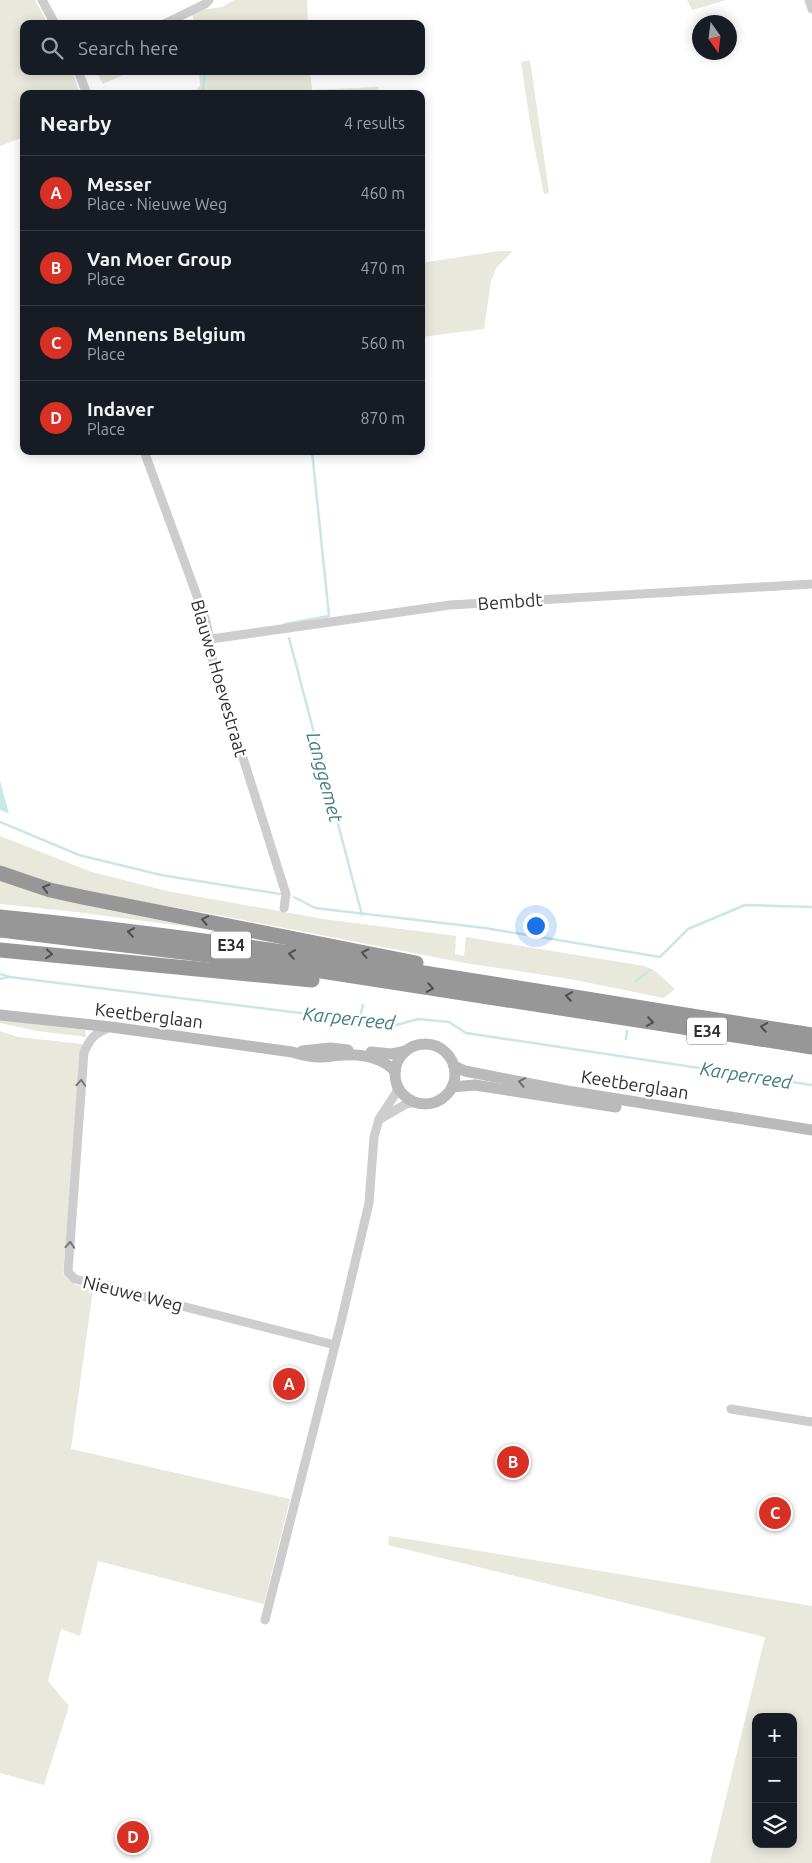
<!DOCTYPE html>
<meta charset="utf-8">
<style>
body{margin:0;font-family:Ubuntu,sans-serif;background:#20242c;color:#f1f3f6}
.controls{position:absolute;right:15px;bottom:15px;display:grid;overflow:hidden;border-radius:10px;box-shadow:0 2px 12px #0003}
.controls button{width:45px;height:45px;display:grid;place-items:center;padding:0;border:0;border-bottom:1px solid #363941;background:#171b24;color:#f1f3f6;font:25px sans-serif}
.compass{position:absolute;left:692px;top:15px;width:45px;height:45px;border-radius:50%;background:#171b24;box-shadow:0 2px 12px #0003;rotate:166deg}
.you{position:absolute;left:535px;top:925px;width:18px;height:18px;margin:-12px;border:4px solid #fff;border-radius:50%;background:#1a73e8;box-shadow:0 0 0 8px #1a73e833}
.badge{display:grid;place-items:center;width:32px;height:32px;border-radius:50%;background:#d93025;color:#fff;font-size:16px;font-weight:700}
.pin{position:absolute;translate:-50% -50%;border:2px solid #fff;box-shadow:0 1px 5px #0006}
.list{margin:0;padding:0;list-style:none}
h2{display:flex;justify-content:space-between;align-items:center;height:65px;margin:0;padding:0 20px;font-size:21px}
h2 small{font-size:16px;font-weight:400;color:#9ea1a6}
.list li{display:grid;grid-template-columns:32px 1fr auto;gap:15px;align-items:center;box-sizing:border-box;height:75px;padding:0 20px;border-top:1px solid #363941}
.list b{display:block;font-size:19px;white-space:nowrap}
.list p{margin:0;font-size:16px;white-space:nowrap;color:#9ea1a6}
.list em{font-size:16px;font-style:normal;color:#9ea1a6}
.icon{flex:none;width:28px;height:28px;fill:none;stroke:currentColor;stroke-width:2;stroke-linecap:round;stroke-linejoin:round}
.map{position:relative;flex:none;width:812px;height:1863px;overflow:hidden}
.search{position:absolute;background:#171b24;box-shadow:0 2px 12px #0003;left:20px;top:20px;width:405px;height:55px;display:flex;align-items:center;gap:12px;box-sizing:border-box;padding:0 18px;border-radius:10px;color:#9ea1a6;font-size:19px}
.panel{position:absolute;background:#171b24;box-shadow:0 2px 12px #0003;left:20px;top:90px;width:405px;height:365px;border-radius:10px}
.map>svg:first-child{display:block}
.green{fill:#e8e8dc;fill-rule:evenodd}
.water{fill:#cae7e6}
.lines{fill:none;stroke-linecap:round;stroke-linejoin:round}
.stream{stroke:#cae7e6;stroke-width:2.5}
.street{stroke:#cdcdcd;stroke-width:9}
.secondary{stroke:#bababa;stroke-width:11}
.highway{stroke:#979797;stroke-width:15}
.oneway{stroke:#4f4f4f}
.oneway2{stroke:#6e6e6e}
.oneway3{stroke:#777}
.labels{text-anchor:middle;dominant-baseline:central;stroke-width:5;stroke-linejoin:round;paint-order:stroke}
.shield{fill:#fff;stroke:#6e6e6e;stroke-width:1}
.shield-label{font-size:16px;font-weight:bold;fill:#303030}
.street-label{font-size:18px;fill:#303030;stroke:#fff}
.water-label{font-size:19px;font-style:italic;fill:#3f7f7c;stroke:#fff}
</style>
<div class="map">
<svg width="812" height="1863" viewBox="0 0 812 1863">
<rect width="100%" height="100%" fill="#fff"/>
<g class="green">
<path d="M0 0H35L48 24H24V71H72L80 94H24V137L0 146Z"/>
<path d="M234 0H307L308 24H196L192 15 201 10 222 7Z"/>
<path d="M687 0H726L692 10Z"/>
<path d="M530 60 549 193 544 194 532 135 521 62Z"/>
<path d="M96 71H132L103 84Z"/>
<path d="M199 71H310L312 90 378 87 379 94H193L200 86Z"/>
<path d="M499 251H513L497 267 491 281 484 329 421 337V263Z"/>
<path d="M0 836 92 872 167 891 323 919 456 936 455 954 464 956 466 937 644 966 654 970 675 989 664 998 570 979 465 963 218 915 70 889 0 866Z"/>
<path d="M0 877 252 935 76 912 0 904Z"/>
<path d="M0 1020 85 1030 86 1037 37 1031 0 1023Z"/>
<path d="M0 1031 18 1037 82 1044 63 1274 76 1285 93 1289 71 1449 290 1499 264 1604 98 1561 80 1636 61 1629 48 1681 69 1706 44 1785 0 1773Z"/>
<path d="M389 1536 812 1606V1863H710L765 1637 388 1545ZM756 1717H793V1844H756Z"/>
</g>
<path class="water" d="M0 781 9 814 0 810Z"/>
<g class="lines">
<g class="stream">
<path d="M199 94 203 90 205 71"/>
<path d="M285 624 329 616 312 451"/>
<path d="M289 638 362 915"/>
<path d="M0 822 79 855 161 875 280 894"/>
<path d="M294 897 315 908 485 928 660 957"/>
<path d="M660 957 688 929 745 905 812 907"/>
<path d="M0 974 10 977 396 1025 418 1019 449 1022 466 1033 812 1085"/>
<path d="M0 979 8 977"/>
<path d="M636 981 650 970"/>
<path d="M359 1020 363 1005"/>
<path d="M626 1039 627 1031"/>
</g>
<g class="street">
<path d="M42 0 55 24"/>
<path d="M809 0 812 9"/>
<path d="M164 24 205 4 209 0"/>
<path d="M78 71 87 94"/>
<path d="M144 451 205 618C210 634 210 650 214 666L286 894 284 908"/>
<path d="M211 639 450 605 812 584"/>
<path d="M111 1027C95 1033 91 1037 84 1052L68 1272 75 1279 335 1345"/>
<path d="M380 1119 406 1104 416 1102"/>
<path d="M731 1409 812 1422"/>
<path d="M265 1620 341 1322 369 1203 374 1137 379 1119 396 1093 398 1086"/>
</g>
<g class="secondary">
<path d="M0 1015 111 1027 292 1052C302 1055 310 1057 320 1057 328 1057 336 1055 344 1055 362 1054 382 1058 395 1071"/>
<circle cx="425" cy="1074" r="30"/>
<path d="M302 1051 330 1048 348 1050"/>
<path d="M371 1052 392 1054 406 1051"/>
<path d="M454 1066 465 1071 567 1091 812 1130"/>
<path d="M452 1087 475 1085 616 1107"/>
</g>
<g class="highway">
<path d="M0 873 50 890 82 897 416 963"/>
<path d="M0 917C272 944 542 993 812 1035"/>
<path d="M0 930 249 960 812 1047"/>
<path d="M0 950 312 980"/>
</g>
</g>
<defs><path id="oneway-chevron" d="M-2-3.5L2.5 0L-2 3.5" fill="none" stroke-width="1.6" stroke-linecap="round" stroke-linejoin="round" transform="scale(1.25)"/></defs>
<g class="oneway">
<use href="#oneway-chevron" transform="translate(46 888) rotate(-164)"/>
<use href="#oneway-chevron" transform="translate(205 920) rotate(-169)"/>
<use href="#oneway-chevron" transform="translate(131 932) rotate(-172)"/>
<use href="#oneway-chevron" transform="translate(365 953) rotate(-168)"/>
<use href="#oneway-chevron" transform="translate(49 954) rotate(5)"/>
<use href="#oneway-chevron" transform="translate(292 954) rotate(-171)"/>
<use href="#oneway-chevron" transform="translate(430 988) rotate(9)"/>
<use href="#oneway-chevron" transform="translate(569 996) rotate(-171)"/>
<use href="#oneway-chevron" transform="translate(650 1022) rotate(9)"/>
<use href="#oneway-chevron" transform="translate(764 1027) rotate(-171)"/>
</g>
<use class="oneway2" href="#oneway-chevron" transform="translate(522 1082) rotate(-169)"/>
<g class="oneway3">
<use href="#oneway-chevron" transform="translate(81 1083) rotate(-86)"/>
<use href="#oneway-chevron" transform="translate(70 1245) rotate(-86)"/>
</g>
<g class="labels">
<g class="shield">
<rect x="211" y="931.5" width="40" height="27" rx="4"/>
<rect x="687" y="1017.5" width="40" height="27" rx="4"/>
</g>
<g class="shield-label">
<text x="231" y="945">E34</text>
<text x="707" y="1031">E34</text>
</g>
<g class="street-label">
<text transform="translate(510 601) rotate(-4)">Bembdt</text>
<text transform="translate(220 678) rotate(74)">Blauwe Hoevestraat</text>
<text transform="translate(149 1015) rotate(7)">Keetberglaan</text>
<text transform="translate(635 1084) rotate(9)">Keetberglaan</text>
<text transform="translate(133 1293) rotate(14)">Nieuwe Weg</text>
</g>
<g class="water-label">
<text transform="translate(325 777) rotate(75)">Langgemet</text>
<text transform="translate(349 1018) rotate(6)">Karperreed</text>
<text transform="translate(746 1075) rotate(9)">Karperreed</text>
</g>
</g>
</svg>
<div class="controls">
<button>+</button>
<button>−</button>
<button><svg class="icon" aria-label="layers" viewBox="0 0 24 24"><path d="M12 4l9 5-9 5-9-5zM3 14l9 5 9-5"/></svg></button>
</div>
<svg class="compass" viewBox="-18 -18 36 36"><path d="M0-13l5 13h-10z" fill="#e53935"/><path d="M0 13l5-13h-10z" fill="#9ea1a6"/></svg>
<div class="you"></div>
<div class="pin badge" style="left:289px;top:1384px">A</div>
<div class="pin badge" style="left:513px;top:1462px">B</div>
<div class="pin badge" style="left:775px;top:1513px">C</div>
<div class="pin badge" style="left:133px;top:1837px">D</div>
<div class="search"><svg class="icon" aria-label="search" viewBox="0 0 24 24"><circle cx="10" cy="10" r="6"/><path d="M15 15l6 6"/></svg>Search here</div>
<section class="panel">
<h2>Nearby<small>4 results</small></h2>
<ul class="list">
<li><span class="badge">A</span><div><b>Messer</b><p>Place · Nieuwe Weg</p></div><em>460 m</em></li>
<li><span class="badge">B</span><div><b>Van Moer Group</b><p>Place</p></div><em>470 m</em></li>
<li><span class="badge">C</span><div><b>Mennens Belgium</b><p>Place</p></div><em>560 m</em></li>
<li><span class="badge">D</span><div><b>Indaver</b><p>Place</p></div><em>870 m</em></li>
</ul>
</section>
</div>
